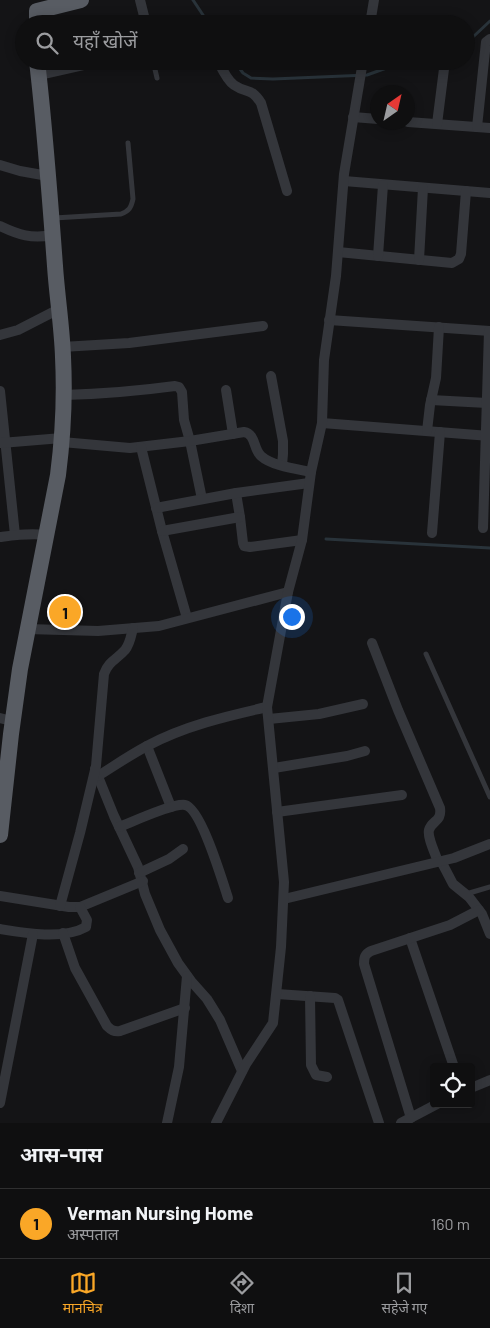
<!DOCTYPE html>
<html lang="hi">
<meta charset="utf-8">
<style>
body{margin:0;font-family:Barlow,"Noto Sans Devanagari",sans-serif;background:#1d1d1e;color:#f1f3f6}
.controls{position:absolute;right:15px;bottom:15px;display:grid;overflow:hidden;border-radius:5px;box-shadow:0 2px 12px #0003}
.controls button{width:45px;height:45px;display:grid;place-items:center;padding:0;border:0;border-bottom:1px solid #2f2f30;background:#0f0f10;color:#f1f3f6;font:25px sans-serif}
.compass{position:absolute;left:370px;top:85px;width:45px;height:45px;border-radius:50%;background:#0f0f10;box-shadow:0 2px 12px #0003;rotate:34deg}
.you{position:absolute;left:291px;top:616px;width:18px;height:18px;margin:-12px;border:4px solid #fff;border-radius:50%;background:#1a73e8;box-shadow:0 0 0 8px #1a73e833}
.badge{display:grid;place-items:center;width:32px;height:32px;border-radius:50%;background:#faa727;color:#111;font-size:16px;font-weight:700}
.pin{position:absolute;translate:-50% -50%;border:2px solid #fff;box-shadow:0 1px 5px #0006}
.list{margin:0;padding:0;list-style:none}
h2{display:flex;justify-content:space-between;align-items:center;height:65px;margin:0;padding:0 20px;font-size:21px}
h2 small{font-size:16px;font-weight:400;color:#9b9c9f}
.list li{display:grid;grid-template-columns:32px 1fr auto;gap:15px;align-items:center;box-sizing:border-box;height:70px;padding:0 20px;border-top:1px solid #2f2f30}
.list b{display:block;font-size:19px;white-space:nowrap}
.list p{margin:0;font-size:16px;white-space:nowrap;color:#9b9c9f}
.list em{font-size:16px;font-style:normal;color:#9b9c9f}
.icon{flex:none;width:28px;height:28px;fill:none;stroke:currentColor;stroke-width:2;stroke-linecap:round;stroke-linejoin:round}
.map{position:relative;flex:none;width:490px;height:1123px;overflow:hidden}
.search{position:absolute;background:#0f0f10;box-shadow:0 2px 12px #0003;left:15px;right:15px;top:15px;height:55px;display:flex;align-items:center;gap:12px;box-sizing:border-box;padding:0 18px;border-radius:28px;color:#9b9c9f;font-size:19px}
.sheet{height:135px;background:#0f0f10}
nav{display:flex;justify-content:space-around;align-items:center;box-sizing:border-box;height:70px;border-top:1px solid #2f2f30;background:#0f0f10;font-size:14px;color:#9b9c9f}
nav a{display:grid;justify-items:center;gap:2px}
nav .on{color:#faa727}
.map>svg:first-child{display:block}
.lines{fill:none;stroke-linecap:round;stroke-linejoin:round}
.stream{stroke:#29333a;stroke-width:3}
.building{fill:#3e3f43;stroke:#2d2e32}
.service{stroke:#34363b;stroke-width:5}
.minor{stroke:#34363b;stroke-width:10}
.trunk{stroke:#585c63;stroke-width:16}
</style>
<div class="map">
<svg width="490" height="1123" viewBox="0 0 490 1123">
<rect width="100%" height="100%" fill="#141416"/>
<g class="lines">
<g class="stream">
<path d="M193 0 209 24"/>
<path d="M466 40 473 37 490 21"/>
<path d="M234 61 243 73 251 78 273 79 367 75 406 61"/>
<path d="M326 539 490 548"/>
</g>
</g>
<path class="building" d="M59 600 75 601 74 623 58 621Z"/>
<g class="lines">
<g class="service">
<path d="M153 61 157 78"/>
<path d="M54 218 121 214C129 211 131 208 133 199L128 143"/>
<path d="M426 654 490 797"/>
<path d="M466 894 490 887"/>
</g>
<g class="minor">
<path d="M140 0 146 24"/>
<path d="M370 24 374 0"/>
<path d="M218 61C222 69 227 80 234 85 247 94 251 87 261 103L287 191"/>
<path d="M39 75 101 61"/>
<path d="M353 117 378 119"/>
<path d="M408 122 490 128"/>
<path d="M437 124 445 61"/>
<path d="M477 127 486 42 490 39"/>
<path d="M0 165 20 171 48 176"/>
<path d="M344 181 490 193"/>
<path d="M0 226C19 235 31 239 53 235"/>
<path d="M338 252 452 263 459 259 461 254 466 191"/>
<path d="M378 256 383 185"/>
<path d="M419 260 423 188"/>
<path d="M329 320 490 331"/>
<path d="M0 335 18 330 59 309"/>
<path d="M62 347 129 343 263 326"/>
<path d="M271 376 283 441V454L282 465"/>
<path d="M226 390 233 434"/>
<path d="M0 391 15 535"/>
<path d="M64 395C102 394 138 391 175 386L179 387 182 392 184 420 190 441 202 499"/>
<path d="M431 400 487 403"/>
<path d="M322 423 490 436"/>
<path d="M427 431 430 405 436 378 439 327"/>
<path d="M62 442 130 448 190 441 244 432C256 434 253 449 261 456 272 466 297 469 311 472"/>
<path d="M1 443 62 438"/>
<path d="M141 447 162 531 187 618"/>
<path d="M236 493 240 517 243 543 244 546 250 547 302 540"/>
<path d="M156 508 236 493 309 483"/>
<path d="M483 528 489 331"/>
<path d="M162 531 240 517"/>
<path d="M432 533 440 432"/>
<path d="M0 537C16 535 30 533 47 535"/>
<path d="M27 629 98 631 159 626 288 592"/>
<path d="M372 643 398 710 440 808C442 822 432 820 429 830 427 837 436 855 438 862"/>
<path d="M0 718 12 721"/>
<path d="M269 719 319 714 363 704"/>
<path d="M147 746 171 807"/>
<path d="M274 768 347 756 365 751"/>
<path d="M95 769 114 816 138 867 145 894 160 930 178 963 191 981 207 999 220 1020 242 1071"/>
<path d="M98 776C114 766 130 755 147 746 184 726 227 716 267 707"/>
<path d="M277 812 402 795"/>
<path d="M119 827C132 822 173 803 185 805 201 808 223 883 228 898"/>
<path d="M441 861 453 884 469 897 482 914 490 934"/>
<path d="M139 873 169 859 183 849"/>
<path d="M0 896 69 907H80L143 881"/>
<path d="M284 899 454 858 490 844"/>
<path d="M60 906 80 833 96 766 104 674C108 662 117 659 125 650 130 644 131 636 133 628"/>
<path d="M0 929C24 933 63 940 86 927L87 920 80 907"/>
<path d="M63 933 75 968 107 1026C111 1030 114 1032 120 1031L185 1008"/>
<path d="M410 938 454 1067"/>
<path d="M277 994 335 998 338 1000 379 1123"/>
<path d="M310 996 311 1065 316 1075 327 1077"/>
<path d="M471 1088 490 1080"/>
<path d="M0 1103 33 934"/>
<path d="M411 1118 364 964C364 957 365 954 371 951L450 925 479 910"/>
<path d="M167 1123 179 1067 187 976"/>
<path d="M216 1123 246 1064 273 1023 281 947 284 882 267 707 288 592 302 540 311 472 322 423 324 360 336 276 344 174 363 61"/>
<path d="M401 1123 437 1104"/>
</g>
<g class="trunk">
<path d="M37 24V11L81 0"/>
<path d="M0 835 11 734 20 669 58 475C63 436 65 397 63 357 62 327 57 296 55 266 50 198 45 129 37 61"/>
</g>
</g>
</svg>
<div class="controls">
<button><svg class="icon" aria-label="locate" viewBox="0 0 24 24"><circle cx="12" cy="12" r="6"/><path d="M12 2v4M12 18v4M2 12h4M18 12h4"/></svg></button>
</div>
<svg class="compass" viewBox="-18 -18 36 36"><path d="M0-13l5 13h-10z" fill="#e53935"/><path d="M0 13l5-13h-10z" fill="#9b9c9f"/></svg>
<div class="you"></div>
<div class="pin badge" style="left:65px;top:612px">1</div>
<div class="search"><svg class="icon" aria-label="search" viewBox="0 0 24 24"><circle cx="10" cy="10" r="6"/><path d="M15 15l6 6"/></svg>यहाँ खोजें</div>
</div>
<section class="sheet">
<h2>आस-पास<small></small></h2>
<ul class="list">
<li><span class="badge">1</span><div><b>Verman Nursing Home</b><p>अस्पताल</p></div><em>160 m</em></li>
</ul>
</section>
<nav>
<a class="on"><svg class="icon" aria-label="map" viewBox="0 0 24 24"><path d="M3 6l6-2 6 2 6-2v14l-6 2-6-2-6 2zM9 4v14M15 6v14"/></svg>मानचित्र</a>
<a><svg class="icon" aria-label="directions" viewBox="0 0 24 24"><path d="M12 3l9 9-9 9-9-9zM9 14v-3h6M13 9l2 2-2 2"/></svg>दिशा</a>
<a><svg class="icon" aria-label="saved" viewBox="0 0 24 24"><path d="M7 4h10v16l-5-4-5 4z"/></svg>सहेजे गए</a>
</nav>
